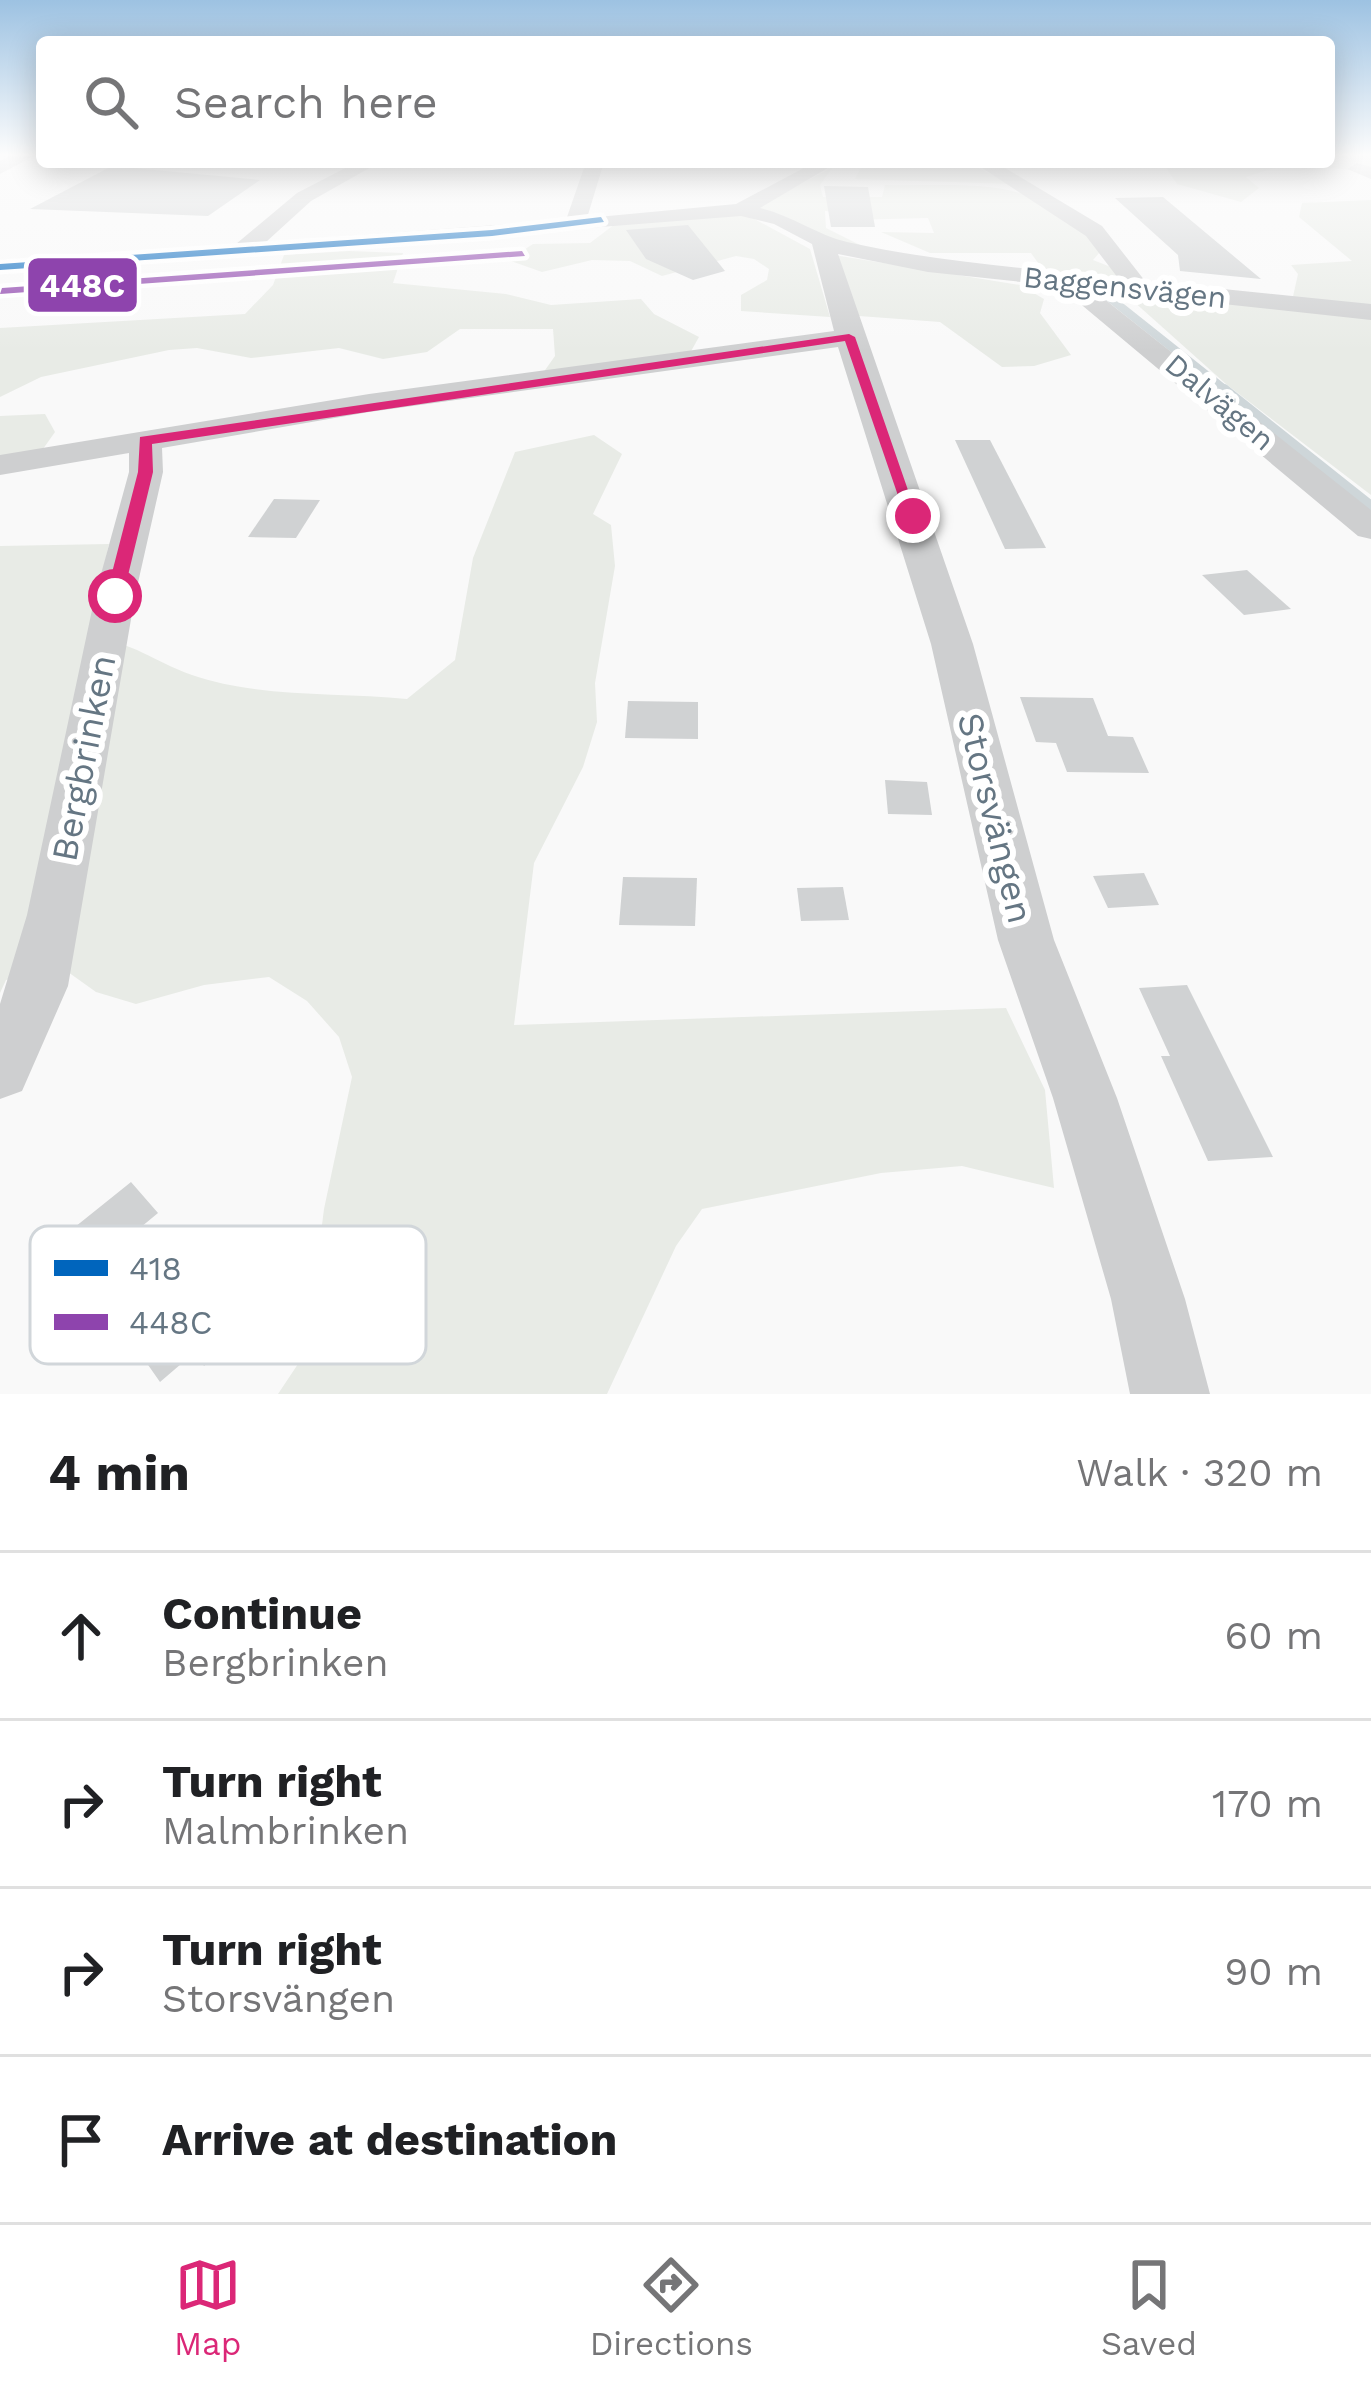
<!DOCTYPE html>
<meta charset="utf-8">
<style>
body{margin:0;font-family:"Work Sans",sans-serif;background:#f2f2f2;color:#202124}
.stop{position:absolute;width:36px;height:36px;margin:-27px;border:9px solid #db2777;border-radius:50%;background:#fff}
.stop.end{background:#db2777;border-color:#fff;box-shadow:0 3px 12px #0008}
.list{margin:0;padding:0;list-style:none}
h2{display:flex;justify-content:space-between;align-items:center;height:156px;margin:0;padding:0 48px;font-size:51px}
h2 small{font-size:39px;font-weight:400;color:#757577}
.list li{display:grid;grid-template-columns:78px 1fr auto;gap:36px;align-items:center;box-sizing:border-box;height:168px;padding:0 48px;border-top:3px solid #e0e0e0}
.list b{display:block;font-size:45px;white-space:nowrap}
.list p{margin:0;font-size:39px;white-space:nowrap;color:#757577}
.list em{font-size:39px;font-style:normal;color:#757577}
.icon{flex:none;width:66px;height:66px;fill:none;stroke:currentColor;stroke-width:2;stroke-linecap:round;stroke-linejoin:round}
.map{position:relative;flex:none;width:1371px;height:1394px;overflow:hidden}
.search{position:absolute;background:#fff;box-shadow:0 6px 30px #0003;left:36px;right:36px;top:36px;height:132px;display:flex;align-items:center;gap:30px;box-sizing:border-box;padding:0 42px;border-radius:12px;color:#757577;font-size:45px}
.sheet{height:828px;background:#fff}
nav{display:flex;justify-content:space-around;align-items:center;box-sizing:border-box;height:168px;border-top:3px solid #e0e0e0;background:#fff;font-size:33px;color:#757577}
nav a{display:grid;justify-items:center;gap:6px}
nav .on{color:#db2777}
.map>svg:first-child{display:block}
.green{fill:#e8ebe6}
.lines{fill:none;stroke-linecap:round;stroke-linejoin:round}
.stream-far1{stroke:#ced6d9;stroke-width:8}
.stream{stroke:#ced6d9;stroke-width:10}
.building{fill:#d0d2d3}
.minor{fill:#cecfd0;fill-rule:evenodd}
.bus-1-casing{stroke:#fff;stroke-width:9}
.bus-2-casing{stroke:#fff;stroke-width:9}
.bus-1{fill:#0065bd;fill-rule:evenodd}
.bus-2{fill:#8e44ad;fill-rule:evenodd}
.route{fill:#db2777}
.labels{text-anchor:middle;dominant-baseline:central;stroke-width:12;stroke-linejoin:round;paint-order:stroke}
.far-street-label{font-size:30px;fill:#657683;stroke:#fff}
.street-label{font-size:36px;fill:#657683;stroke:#fff}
.key{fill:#fff;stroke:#d1d6da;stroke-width:3}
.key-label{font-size:33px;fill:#657683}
.line-badge{stroke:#fff;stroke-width:4.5}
.badge-label{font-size:33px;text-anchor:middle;font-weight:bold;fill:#fff}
</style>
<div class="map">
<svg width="1371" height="1394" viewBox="0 0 1371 1394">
<rect width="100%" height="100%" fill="#f9f9f9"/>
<g class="green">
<path d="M1329 156H1371V171L1283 165 1246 177 1259 188 1241 202 1177 184 1162 162H1329Z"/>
<path d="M864 162H965L1013 184 855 179Z"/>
<path d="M833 167 820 185 823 197H882L885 185C973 187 1042 172 1100 252L1093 260 1116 269 1119 280 1046 274 1031 253H930L881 232 934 233 928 218 848 220 847 212 825 211 826 228 862 246 844 244 757 207Z"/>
<path d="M1371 200V310L1292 301 1298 274 1291 265 1352 261 1299 217 1302 203Z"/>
<path d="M747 215 810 249 830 317 741 311V295L767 280 769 269 754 259 736 256 662 276 630 261 592 260 542 272 508 260 533 244 590 243 615 224Z"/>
<path d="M349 251 403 253 393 283 506 294 551 305 641 299 654 314 699 337 690 353 543 373 555 356 553 329H460L427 352 383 359 339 348 251 358 197 348 169 350 41 377 0 397V328L245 314 273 285 284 255Z"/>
<path d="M834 255 1020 285 1044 299 1040 313 1071 355 1034 366 1002 367 940 322 859 316Z"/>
<path d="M1136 293 1371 318V495L1226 384 1132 300Z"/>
<path d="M45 414 55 432 38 456 0 461V416Z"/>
<path d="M594 435 622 454 593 514 611 525 615 566 595 683 597 722 583 767 534 863 514 1025 1006 1008 1045 1090 1054 1188 962 1166 881 1173 702 1209 676 1246 607 1394H278L306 1352 324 1209 352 1077 339 1037 307 1001 269 977 204 985 136 1004 96 992 61 967 6 980 0 993V546L109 544 88 637C137 643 150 660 192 675 258 698 338 692 407 699L455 660 473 558 515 452Z"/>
</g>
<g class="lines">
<path class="stream-far1" d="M1106 295 1228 392"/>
<path class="stream" d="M1224 389 1371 506"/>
</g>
<g class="building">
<path d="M112 166 260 180 208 216 30 209Z"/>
<path d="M824 186 868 187 875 227H831Z"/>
<path d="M1163 197 1261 279 1180 271 1178 255 1115 198Z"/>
<path d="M688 225 725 271 693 280 646 259 626 230Z"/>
<path d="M955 440H990L1046 548 1005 549Z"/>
<path d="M274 499 320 500 296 538 248 537Z"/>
<path d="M1247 570 1291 609 1244 615 1202 575Z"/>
<path d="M1020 697 1093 698 1108 736 1133 737 1149 773 1067 772 1056 743 1036 742Z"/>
<path d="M628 701 698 702V739L625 738Z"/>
<path d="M885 780 927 782 932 815 888 814Z"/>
<path d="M1144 873 1159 905 1108 908 1093 876Z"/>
<path d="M623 877 697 878 695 926 619 925Z"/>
<path d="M843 887 849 920 801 921 797 888Z"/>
<path d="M1187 985 1273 1157 1208 1161 1161 1056H1170L1139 988Z"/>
<path d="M131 1182 158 1213 135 1232 179 1297 229 1255 270 1310 204 1366 195 1352 160 1382 60 1239Z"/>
</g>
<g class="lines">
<g class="minor">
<path d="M10 156H34L0 174V161Z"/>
<path d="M357 162H380L311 201 266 242 566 220 586 162H604L587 218 736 204 815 162H838L760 208C791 215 817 235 847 242 936 262 1027 268 1118 278L1086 236 973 162H995L1102 226 1145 281 1371 304V320L1093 290 1371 510V539L1358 536 1059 286 928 272 838 254 973 644 1054 940 1117 1098 1185 1299 1210 1394H1130L1111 1299 1053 1098 998 940 931 644 838 347 369 412 162 448 163 472 135 596 68 986 22 1091 0 1099V1004L27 915 95 596 129 472V453L0 475V455L369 394 834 331 812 244 774 224 741 216 0 274V260L236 244 297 193Z"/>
<path d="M1357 163 1371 167V179L1347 169Z"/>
</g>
<defs>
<path id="bus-1" d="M601 217 604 222 492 236 0 270V264L492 230Z"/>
<path id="bus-2" d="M522 251 525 256 0 294 2 288Z"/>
</defs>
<use href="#bus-1" class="bus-1-casing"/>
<use href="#bus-2" class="bus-2-casing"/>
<use href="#bus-1" class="bus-1"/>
<use href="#bus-2" class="bus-2"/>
</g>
<linearGradient id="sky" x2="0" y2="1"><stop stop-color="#9dc2e2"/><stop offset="0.44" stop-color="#fcfcfc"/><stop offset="1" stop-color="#fcfcfc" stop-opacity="0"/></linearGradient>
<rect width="1371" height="351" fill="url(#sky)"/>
<path class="route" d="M849 334 855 337 918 519 905 516 845 341 152 444 153 472 123 596 115 602 106 596 138 472 140 437Z"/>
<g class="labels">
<g class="far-street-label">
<text transform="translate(1125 287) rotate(6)">Baggensvägen</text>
<text transform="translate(1220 402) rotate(40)">Dalvägen</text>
</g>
<g class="street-label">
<text transform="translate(84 758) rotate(-79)">Bergbrinken</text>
<text transform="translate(995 818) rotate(76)">Storsvängen</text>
</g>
</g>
<rect x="30" y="1226" width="396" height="138" rx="18" class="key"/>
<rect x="54" y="1260" width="54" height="16" fill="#0065bd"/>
<rect x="54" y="1314" width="54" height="16" fill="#8e44ad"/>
<g class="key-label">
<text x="129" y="1280">418</text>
<text x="129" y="1334">448C</text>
</g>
<rect class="line-badge" x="26" y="256" width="113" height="58" rx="12" fill="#8e44ad"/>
<g class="badge-label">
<text x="82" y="297">448C</text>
</g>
</svg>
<div class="stop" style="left:115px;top:596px"></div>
<div class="stop end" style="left:913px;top:516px"></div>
<div class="search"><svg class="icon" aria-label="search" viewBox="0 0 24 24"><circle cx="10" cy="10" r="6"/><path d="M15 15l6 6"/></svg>Search here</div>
</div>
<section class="sheet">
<h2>4 min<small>Walk · 320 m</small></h2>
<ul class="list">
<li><svg class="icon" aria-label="ahead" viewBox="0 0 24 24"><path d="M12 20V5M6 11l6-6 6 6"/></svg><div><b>Continue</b><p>Bergbrinken</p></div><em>60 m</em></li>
<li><svg class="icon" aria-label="right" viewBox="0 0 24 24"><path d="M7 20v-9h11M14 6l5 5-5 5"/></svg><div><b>Turn right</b><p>Malmbrinken</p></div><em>170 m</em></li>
<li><svg class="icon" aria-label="right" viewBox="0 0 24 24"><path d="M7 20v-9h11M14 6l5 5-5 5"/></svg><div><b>Turn right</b><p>Storsvängen</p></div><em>90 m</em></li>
<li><svg class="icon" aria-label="arrive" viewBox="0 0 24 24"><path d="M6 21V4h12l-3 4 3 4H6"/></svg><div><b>Arrive at destination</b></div></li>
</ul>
</section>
<nav>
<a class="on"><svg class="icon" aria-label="map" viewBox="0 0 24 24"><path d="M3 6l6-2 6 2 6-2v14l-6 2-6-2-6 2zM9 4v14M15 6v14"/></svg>Map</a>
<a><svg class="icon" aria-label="directions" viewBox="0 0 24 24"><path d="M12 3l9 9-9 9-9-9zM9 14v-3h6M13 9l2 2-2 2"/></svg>Directions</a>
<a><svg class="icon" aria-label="saved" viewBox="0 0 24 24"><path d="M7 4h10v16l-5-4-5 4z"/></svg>Saved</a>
</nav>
